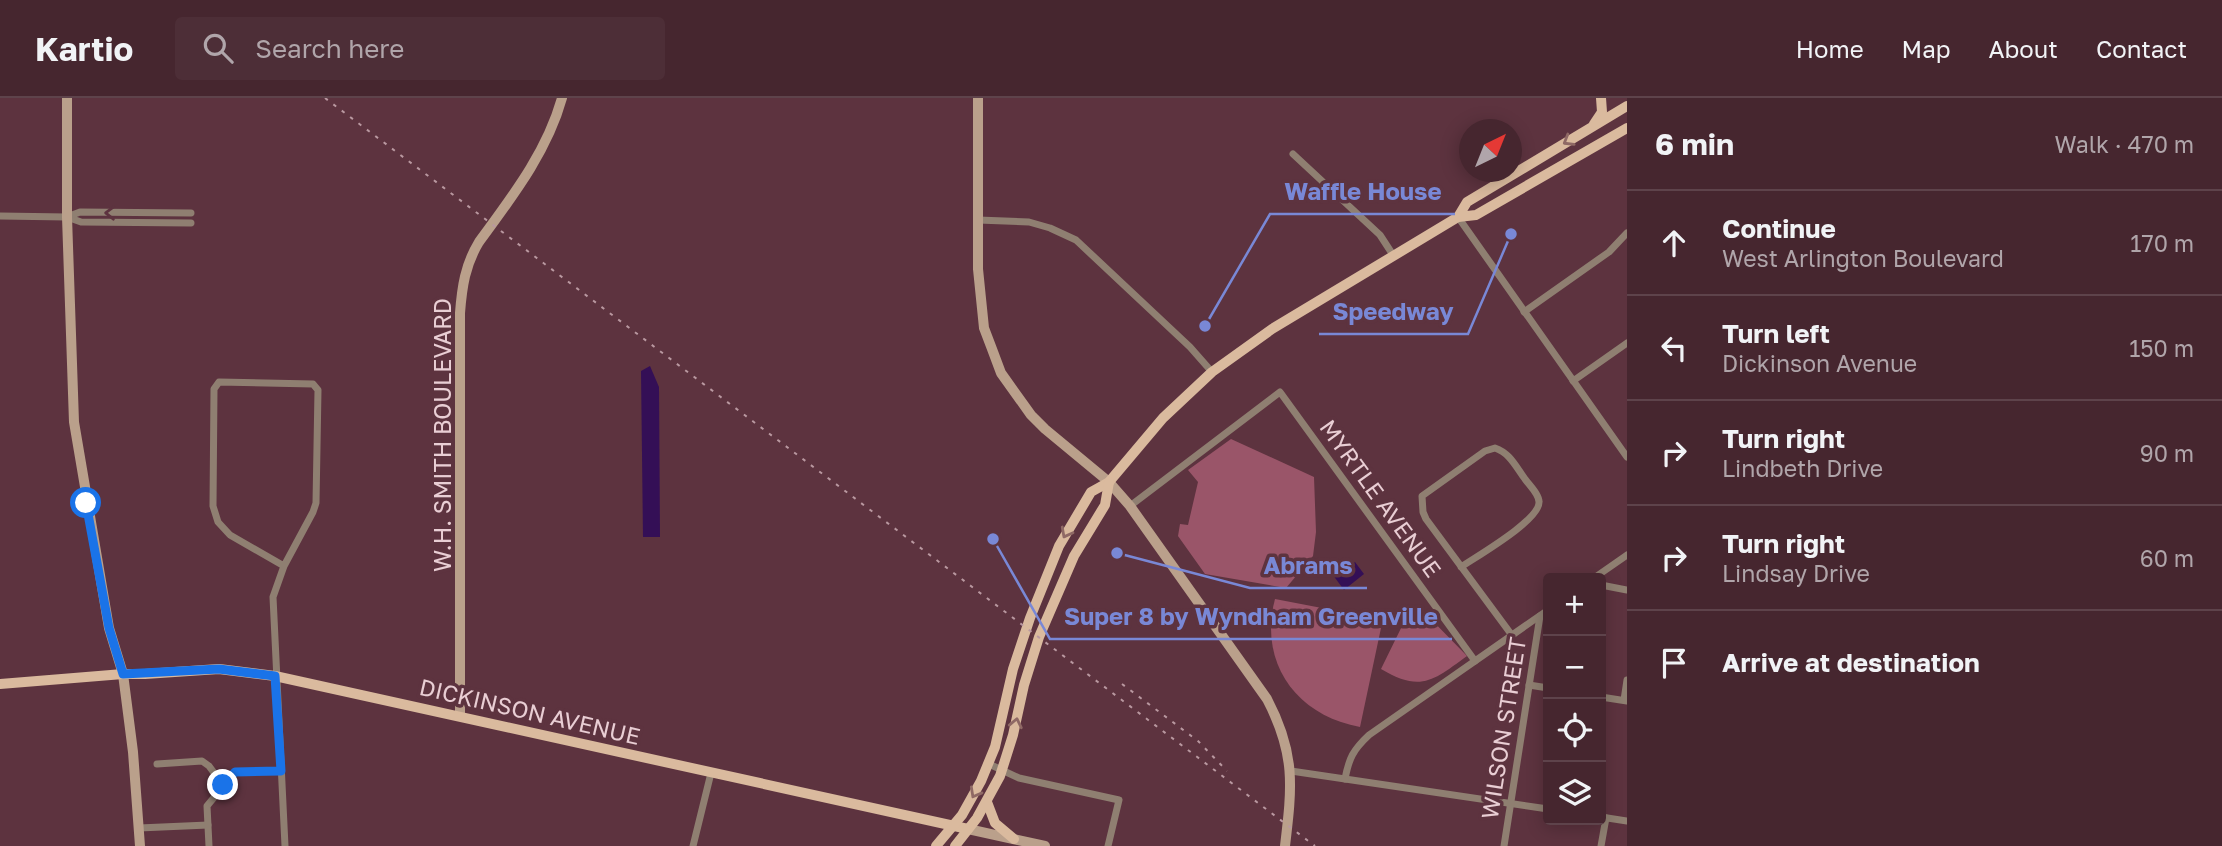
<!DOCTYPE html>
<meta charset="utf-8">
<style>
body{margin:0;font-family:"Golos Text",sans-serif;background:#4d2e37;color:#f1f3f6}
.controls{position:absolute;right:21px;bottom:21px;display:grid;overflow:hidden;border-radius:7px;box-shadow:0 4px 18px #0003}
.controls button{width:63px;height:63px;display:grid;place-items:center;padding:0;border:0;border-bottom:2px solid #5e434b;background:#46262f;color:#f1f3f6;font:35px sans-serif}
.compass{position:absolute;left:1459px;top:21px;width:63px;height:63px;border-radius:50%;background:#46262f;box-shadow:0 4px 18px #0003;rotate:43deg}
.stop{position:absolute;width:21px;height:21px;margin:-16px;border:5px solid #1a73e8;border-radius:50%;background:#fff}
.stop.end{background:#1a73e8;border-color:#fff;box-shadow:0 2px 7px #0008}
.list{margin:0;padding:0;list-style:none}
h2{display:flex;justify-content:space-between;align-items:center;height:91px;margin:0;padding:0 28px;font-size:30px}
h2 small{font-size:23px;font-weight:400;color:#b0a5aa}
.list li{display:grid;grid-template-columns:46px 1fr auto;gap:21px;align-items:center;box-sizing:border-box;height:105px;padding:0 28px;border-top:2px solid #5e434b}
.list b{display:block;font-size:26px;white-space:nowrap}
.list p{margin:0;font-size:23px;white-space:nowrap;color:#b0a5aa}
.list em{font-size:23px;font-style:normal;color:#b0a5aa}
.icon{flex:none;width:38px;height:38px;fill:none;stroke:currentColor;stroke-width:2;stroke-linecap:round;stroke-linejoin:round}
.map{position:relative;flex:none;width:1627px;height:748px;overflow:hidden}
header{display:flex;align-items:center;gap:42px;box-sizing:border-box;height:98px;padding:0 35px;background:#46262f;border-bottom:2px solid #5e434b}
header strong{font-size:33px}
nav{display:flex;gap:38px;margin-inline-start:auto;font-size:24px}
.search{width:490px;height:63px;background:#4d2e37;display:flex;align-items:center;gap:18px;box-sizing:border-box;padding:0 24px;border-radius:7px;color:#b0a5aa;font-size:26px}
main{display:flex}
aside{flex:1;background:#46262f}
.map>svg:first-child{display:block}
.green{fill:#9a5569}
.water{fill:#340f56}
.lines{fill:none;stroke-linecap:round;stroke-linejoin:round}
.street{stroke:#8f7f71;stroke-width:7}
.secondary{stroke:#baa08b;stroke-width:10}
.primary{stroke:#daba9e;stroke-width:10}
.rail{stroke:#b998a0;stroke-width:2;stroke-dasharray:3.5 7;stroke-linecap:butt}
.oneway{stroke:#8f6965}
.oneway2{stroke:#5d333f}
.route{stroke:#1a73e8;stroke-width:9}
.labels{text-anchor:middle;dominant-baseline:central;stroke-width:7;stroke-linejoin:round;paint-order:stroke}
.street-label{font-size:23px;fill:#e9ced4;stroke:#5d333f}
.leader{fill:none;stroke:#7988d6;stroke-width:2.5}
.callout-dot{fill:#7988d6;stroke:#5d333f;stroke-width:2.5}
.callout-label{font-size:24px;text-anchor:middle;font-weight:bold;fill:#7988d6;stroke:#5d333f;stroke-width:7;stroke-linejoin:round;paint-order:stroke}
</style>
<header>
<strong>Kartio</strong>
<div class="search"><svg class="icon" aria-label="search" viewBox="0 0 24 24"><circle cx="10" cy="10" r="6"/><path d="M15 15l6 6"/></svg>Search here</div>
<nav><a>Home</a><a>Map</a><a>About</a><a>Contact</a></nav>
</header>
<main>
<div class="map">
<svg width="1627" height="748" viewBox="0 0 1627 748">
<rect width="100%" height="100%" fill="#5d333f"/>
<g class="green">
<path d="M1231 341 1314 379 1316 434 1313 458 1286 490 1205 476 1178 438 1180 426 1188 427 1198 384 1188 372Z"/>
<path d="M1275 501 1374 520 1381 530 1360 629C1297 618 1258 565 1275 501Z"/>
<path d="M1423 513 1467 558C1434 582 1421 595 1381 571L1405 522 1411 515Z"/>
</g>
<g class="water">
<path d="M650 268 659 289 660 439H643L641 273Z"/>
<path d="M1342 463 1347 470 1355 464 1364 476 1344 492 1330 473Z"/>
</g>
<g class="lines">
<g class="street">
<path d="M1293 56 1380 137 1393 157"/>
<path d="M0 118 67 119 81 124 191 125"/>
<path d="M67 119 80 114 191 115"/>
<path d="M1458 119 1627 359"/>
<path d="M978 122 1029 124 1050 130 1076 142 1190 249 1212 274"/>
<path d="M1524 214 1609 154 1627 135"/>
<path d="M1573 283 1627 245"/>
<path d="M1130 408 1280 294 1475 563"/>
<path d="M284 468 230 437 218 424 213 408 214 291 219 284 313 286 318 292 316 405 313 414 284 468 273 499 285 748"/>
<path d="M1461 469C1477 458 1540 422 1539 404 1539 396 1529 387 1525 381 1516 369 1510 355 1495 350L1485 353 1422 398 1423 414 1426 421 1511 536"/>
<path d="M1594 480 1627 457"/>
<path d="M1601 487 1627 492"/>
<path d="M1529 587 1548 590"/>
<path d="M1601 599 1627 603"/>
<path d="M1624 602 1627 582"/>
<path d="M157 666 202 663 209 668 223 687"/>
<path d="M989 666 1019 680 1119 702 1108 748"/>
<path d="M1291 673 1548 711"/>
<path d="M1345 681C1349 660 1353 652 1369 637L1548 512"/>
<path d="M1601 719 1627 723"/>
<path d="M139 730 208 727"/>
<path d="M209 748 207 708 235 674 281 673"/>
<path d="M693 748 711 675"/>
<path d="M1504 748 1540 518"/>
<path d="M1601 748 1606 720"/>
</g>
<g class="secondary">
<path d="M67 0V119L74 324 109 530 123 576 133 654 140 748"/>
<path d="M978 0V171L984 230 992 251 1001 275 1031 317 1045 331 1109 384 1130 408 1267 601C1296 656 1292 689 1285 748"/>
<path d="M460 618V215C462 189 465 167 479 144 512 99 547 54 562 0"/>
<path d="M968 731 1045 748"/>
</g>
<g class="primary">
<path d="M1594 26 1602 14 1601 0"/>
<path d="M1458 119 1467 104 1627 8"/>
<path d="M0 586 123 576H145L219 571 275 578 968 731"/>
<path d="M987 704 995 725 1014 741"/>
<path d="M936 748 962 717 981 683 995 649 1013 571 1030 520 1059 448 1091 394 1109 384 1163 320 1212 274 1272 231 1458 119 1476 117 1627 30"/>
<path d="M955 748 977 720 1000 678 1013 637 1024 587 1039 539 1074 458 1105 407 1109 384"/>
</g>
<g class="rail">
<path d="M325 0 1315 748"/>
<path d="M1122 586 1198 643 1227 673"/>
</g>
</g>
<defs><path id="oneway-chevron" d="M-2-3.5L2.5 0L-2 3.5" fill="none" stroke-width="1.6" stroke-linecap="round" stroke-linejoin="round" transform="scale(1.75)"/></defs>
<g class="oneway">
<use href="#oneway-chevron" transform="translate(1568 43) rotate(149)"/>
<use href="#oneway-chevron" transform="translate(1066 435) rotate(118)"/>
<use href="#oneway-chevron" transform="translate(1016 625) rotate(-78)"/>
<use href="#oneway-chevron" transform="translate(975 695) rotate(119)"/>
</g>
<use class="oneway2" href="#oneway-chevron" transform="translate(110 115) rotate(-179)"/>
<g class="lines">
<path class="route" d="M86 405 109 530 123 576 219 571 275 578 281 673 235 674 223 687"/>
</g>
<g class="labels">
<g class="street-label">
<text transform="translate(442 337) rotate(-90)">W.H. SMITH BOULEVARD</text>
<text transform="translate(1381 400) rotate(54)">MYRTLE AVENUE</text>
<text transform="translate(530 613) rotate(13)">DICKINSON AVENUE</text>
<text transform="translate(1503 630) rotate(-81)">WILSON STREET</text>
</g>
</g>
<path class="leader" d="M1205 228L1270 116H1455M1511 136L1468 236H1319M1117 455L1250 490H1367M993 441L1050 541H1452"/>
<g class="callout-dot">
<circle cx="1205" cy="228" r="7"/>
<circle cx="1511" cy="136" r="7"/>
<circle cx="1117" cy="455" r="7"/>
<circle cx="993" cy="441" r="7"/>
</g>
<g class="callout-label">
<text x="1363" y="102">Waffle House</text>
<text x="1393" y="222">Speedway</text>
<text x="1308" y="476">Abrams</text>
<text x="1251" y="527">Super 8 by Wyndham Greenville</text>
</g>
</svg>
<div class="controls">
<button>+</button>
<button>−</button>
<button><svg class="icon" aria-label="locate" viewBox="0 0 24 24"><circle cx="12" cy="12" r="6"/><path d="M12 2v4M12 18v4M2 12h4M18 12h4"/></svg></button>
<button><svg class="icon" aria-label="layers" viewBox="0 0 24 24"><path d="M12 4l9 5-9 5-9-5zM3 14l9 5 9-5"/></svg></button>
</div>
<svg class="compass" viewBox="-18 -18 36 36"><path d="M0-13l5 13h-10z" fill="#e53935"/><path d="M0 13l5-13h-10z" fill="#b0a5aa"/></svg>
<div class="stop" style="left:86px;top:405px"></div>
<div class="stop end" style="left:223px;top:687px"></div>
</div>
<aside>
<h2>6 min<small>Walk · 470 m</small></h2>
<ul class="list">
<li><svg class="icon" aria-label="ahead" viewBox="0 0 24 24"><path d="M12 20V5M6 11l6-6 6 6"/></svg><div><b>Continue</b><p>West Arlington Boulevard</p></div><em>170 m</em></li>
<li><svg class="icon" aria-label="left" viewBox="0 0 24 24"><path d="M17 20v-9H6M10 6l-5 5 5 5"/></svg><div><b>Turn left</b><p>Dickinson Avenue</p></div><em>150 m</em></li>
<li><svg class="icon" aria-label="right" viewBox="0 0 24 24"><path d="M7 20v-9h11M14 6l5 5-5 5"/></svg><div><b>Turn right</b><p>Lindbeth Drive</p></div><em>90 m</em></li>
<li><svg class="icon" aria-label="right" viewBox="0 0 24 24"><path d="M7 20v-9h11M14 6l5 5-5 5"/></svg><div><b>Turn right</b><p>Lindsay Drive</p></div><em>60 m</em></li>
<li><svg class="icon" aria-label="arrive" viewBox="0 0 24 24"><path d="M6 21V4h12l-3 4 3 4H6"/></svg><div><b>Arrive at destination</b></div></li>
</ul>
</aside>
</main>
